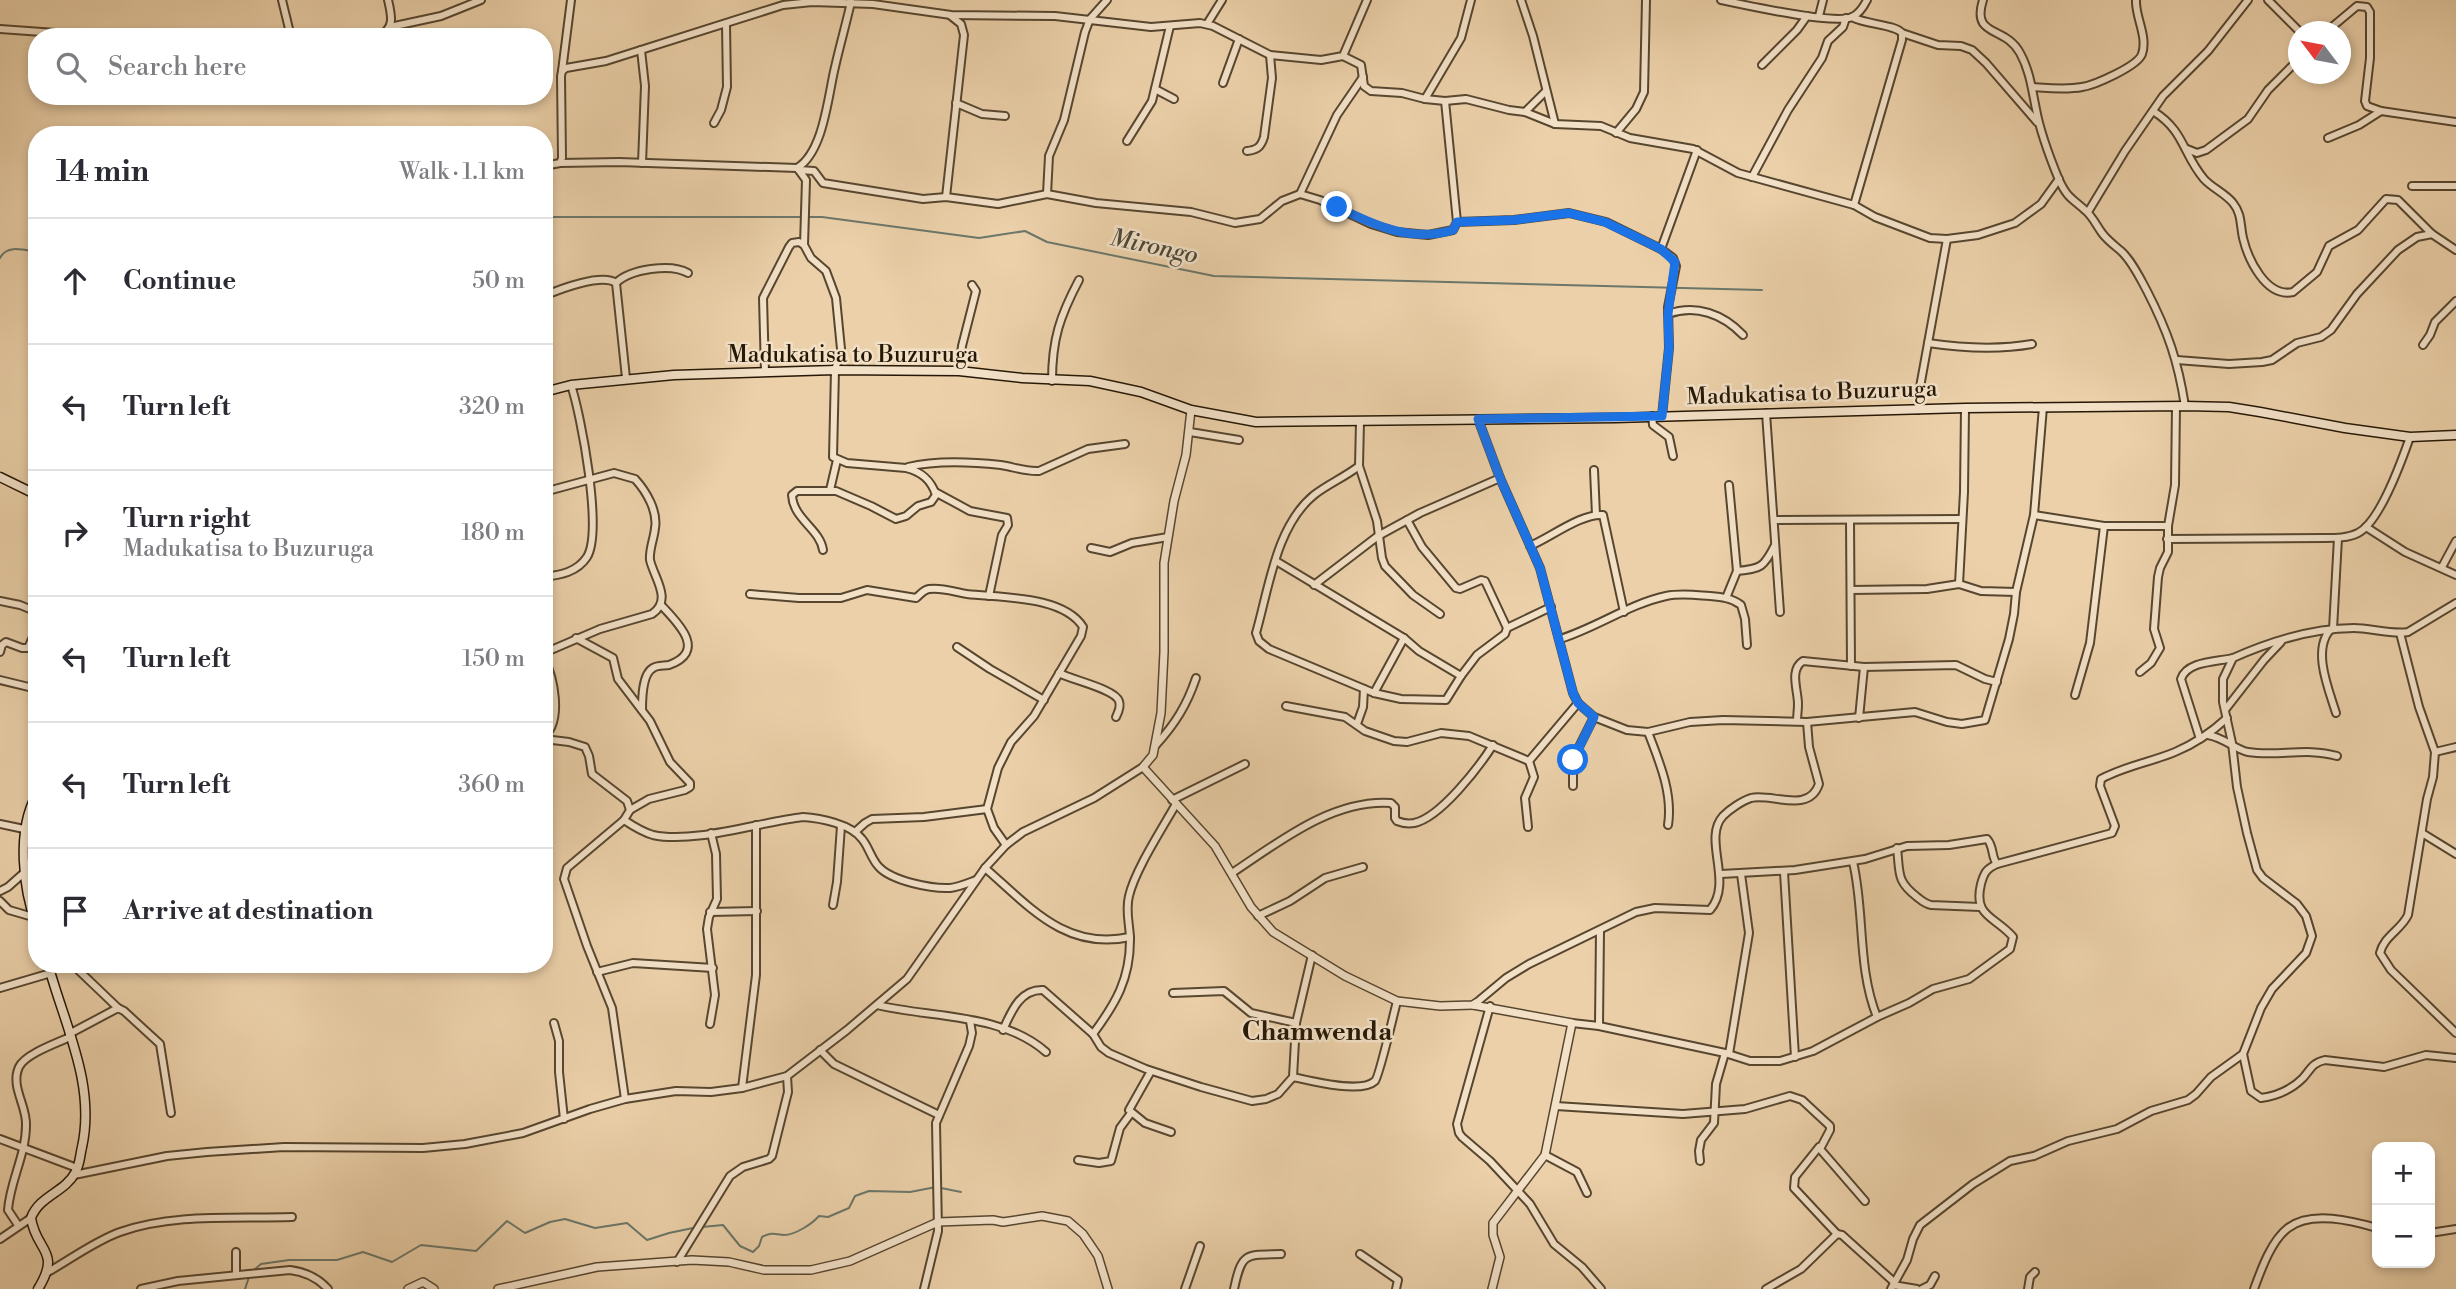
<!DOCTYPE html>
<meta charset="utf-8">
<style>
body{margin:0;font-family:"Libre Bodoni",serif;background:#f7f7f7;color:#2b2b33}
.controls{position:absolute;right:21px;bottom:21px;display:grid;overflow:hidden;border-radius:14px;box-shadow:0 4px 10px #0003}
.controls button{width:63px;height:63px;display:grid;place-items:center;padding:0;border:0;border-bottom:2px solid #e1e1e2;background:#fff;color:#2b2b33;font:35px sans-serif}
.compass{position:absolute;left:2288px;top:21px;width:63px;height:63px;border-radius:50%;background:#fff;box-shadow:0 4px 10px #0003;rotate:302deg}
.stop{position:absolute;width:21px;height:21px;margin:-16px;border:5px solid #1a73e8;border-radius:50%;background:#fff}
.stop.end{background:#1a73e8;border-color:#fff;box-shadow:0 2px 7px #0008}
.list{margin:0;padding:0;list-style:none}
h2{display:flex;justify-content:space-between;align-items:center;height:91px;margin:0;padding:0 28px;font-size:30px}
h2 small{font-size:23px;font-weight:400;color:#7c7c81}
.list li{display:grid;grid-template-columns:46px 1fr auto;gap:21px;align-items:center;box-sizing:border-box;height:126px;padding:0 28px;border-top:2px solid #e1e1e2}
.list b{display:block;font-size:26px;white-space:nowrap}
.list p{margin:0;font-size:23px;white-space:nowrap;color:#7c7c81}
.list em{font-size:23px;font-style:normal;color:#7c7c81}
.icon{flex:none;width:38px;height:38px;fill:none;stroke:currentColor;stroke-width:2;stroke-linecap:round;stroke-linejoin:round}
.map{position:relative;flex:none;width:2456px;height:1289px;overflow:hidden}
.search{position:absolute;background:#fff;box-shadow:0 4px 10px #0003;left:28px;top:28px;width:525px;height:77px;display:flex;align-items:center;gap:18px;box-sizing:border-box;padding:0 24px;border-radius:28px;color:#7c7c81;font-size:26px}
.panel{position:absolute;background:#fff;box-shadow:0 4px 10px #0003;left:28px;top:126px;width:525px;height:847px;border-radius:28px}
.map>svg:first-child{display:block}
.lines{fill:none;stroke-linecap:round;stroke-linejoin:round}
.stream{stroke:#6b776a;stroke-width:2}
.minor-casing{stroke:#57462f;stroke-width:10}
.tertiary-casing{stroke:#57462f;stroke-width:10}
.secondary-casing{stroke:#261806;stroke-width:11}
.minor{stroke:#f2e0c7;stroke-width:6}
.tertiary{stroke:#f2e0c7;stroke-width:7}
.secondary{stroke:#f2e0c7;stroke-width:8}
.route{stroke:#1a73e8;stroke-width:9}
.labels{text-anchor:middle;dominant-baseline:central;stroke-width:5;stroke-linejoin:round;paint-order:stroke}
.street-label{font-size:23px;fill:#261806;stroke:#f2e0c7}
.water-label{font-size:24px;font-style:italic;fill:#484738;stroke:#f2e0c7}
.quarter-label{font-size:26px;font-weight:bold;fill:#261806;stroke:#f2e0c7}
</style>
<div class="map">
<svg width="2456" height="1289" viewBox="0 0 2456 1289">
<rect width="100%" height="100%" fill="#ebd0a9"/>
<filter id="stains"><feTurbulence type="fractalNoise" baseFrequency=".00286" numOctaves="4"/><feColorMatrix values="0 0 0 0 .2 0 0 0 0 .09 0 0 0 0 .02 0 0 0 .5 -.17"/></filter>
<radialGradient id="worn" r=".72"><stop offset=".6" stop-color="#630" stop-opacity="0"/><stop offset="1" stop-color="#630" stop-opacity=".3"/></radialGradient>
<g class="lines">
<g class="stream">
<path d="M544 217H822L979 238 1025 231 1047 242 1214 276 1762 290"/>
<path d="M0 258C7 244 24 250 37 252"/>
<path d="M941 1188 961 1192"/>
<path d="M702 1227 723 1225 740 1246 753 1252 759 1246 762 1237C771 1232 775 1234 784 1235 795 1235 812 1224 819 1216L828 1217 849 1208 855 1196 869 1191 910 1192 936 1187"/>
<path d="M254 1270 261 1264 289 1260H337L363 1252 392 1262 421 1245 476 1251 507 1221 525 1233 550 1222 565 1219 595 1228 627 1223 647 1240 669 1233 693 1228"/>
<path d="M245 1289 249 1277"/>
</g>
<defs>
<g id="minor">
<path d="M282 0 291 37"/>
<path d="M1521 0 1533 36 1555 124"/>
<path d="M1721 0C1745 5 1834 25 1852 17 1859 14 1864 6 1867 0"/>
<path d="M1983 0C1971 38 2005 25 2020 53 2030 71 2032 90 2036 109 2040 132 2050 158 2059 180 2068 199 2072 198 2086 211 2092 216 2097 226 2102 233 2107 240 2114 245 2121 251 2132 261 2140 278 2147 291 2168 332 2178 361 2185 406"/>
<path d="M2268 0 2300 32"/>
<path d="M1819 16 1823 0"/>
<path d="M1852 17C1867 25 1894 24 1902 33V40L1854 205"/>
<path d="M1207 24 1222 0"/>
<path d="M390 27 441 16 481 0"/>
<path d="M0 29 112 37"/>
<path d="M2326 32 2357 6 2367 7 2370 12V58L2365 101 2367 106 2381 111 2456 122"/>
<path d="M1902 33 1938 45 1961 46 1972 50 1986 63 2037 122"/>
<path d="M378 37C395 28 392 17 388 0"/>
<path d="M641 50 645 86 642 163"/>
<path d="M1343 56 1361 65 1364 86 1371 91 1402 93 1425 99 1445 101 1466 99 1509 110 1525 112 1555 124 1601 126 1630 138 1693 149 1738 173 1854 205 1875 217 1930 238 1947 239 1978 235 2015 223 2041 204 2059 179"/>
<path d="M1762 65 1797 30 1807 16"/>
<path d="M562 71 571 0"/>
<path d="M1223 83 1239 39"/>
<path d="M2033 87C2048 88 2066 90 2082 87 2095 85 2138 66 2142 54 2148 36 2135 17 2136 0"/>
<path d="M1155 89 1174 99"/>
<path d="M1425 99 1461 38 1471 0"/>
<path d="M956 103 982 114 1005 116"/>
<path d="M2153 111C2185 131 2182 153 2204 179 2212 188 2225 193 2233 203 2242 214 2240 225 2243 238 2248 259 2266 298 2293 292L2317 272 2329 246 2358 230 2386 199 2398 200 2432 234 2456 250"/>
<path d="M1525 112 1546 91"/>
<path d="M714 123 721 110 727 87 726 24"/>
<path d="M1616 133 1636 109 1644 92 1646 0"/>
<path d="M2328 138 2359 125 2381 111"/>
<path d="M1127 141 1152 101 1170 26"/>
<path d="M2187 149 2197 153 2206 150 2248 119 2268 90 2298 60"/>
<path d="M1247 151C1257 150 1261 147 1264 137L1272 78 1270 55"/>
<path d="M560 163 619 162 797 168C824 152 828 95 835 67 840 45 846 24 851 2"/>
<path d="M544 166 560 163 562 158 561 76 562 71 566 68 606 61 783 5 812 2 873 4 951 15 1055 16 1151 27 1200 23 1213 26 1270 55 1321 60 1343 56 1367 0"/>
<path d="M798 169 806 180 804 245"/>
<path d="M799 170 814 171 823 183 923 199 946 197 998 204 1047 194 1096 203 1191 212 1235 223 1260 219 1282 201 1300 194 1320 200 1371 224 1397 232 1428 235 1453 230 1457 222 1445 101"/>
<path d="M1752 177 1788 110 1822 58 1828 41 1843 27 1846 18"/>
<path d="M2412 186H2456"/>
<path d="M1047 194 1049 156 1064 120 1085 32 1090 19 1107 0"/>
<path d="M1300 194 1337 115 1363 77"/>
<path d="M946 197 964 35 961 24 951 16"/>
<path d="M2088 212 2125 151 2163 96 2208 51 2248 0"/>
<path d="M1457 222 1514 220 1569 213 1606 222 1661 249 1673 258 1676 266 1668 307 1669 348 1662 416"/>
<path d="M1661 249 1697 150"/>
<path d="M616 283C630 269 671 263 688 273"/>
<path d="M544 296C560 289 602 273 616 283L626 378"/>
<path d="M1668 314C1696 304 1723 314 1743 335"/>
<path d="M1928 343C1962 348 1998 350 2032 344"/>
<path d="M2423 345 2430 335 2435 322 2456 301"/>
<path d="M2177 360 2229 364 2262 362 2272 360 2297 343 2321 337 2331 330 2357 294 2398 250 2417 237 2432 234"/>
<path d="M959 371 962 346 976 291 972 285"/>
<path d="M765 372 763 298 789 247 792 243 799 242 804 245 811 258 826 271 836 298 841 349 835 370 833 457 847 463 906 468C922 472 931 480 936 495L931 502 918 506 906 516 896 519 871 506 836 491H797L792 495C793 519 820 529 823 550"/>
<path d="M1052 381C1052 339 1060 316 1079 280"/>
<path d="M1918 410 1920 387 1947 239"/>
<path d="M1766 413 1780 612"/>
<path d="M1652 416 1653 425 1669 437 1673 456"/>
<path d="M1478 419 1500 478 1540 568 1573 693 1578 703 1594 717 1627 730 1648 732 1690 722 1723 720 1807 722 1915 712 1947 722 1962 724 1985 720 2009 639 2014 614 2016 592 2034 515 2043 407"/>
<path d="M1360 422 1359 466C1345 477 1328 484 1314 495 1276 526 1269 588 1256 633L1259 641 1269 649 1374 693 1401 699 1446 700 1461 676"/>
<path d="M1190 432 1239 440"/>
<path d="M1359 466 1377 521 1382 558 1385 566 1413 595 1440 614"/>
<path d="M908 467C937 460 972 462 1001 465 1014 467 1026 472 1039 471L1088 449 1125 444"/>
<path d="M1594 470 1596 515"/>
<path d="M830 490 837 460"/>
<path d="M544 492 614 473 635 479C646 491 658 511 655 528 654 539 649 549 650 560 654 578 673 600 652 614L600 629 544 653"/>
<path d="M935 492 970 511 1007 518 1008 525 1002 535 989 596"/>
<path d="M2034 515 2104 526H2168"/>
<path d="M1774 520 1962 519"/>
<path d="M1850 520 1851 666"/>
<path d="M2366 527 2405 552 2456 575"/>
<path d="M2167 539 2325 538C2336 538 2348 538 2358 533 2380 522 2402 460 2410 437"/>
<path d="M1530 546C1551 537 1582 513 1603 515L1624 612"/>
<path d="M1091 548 1110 552 1132 543 1168 537"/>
<path d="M1276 561 1404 638 1419 651 1461 676 1477 655 1505 634 1507 628 1485 581 1481 580 1460 589 1456 588 1422 547 1407 520"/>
<path d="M2442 567 2456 541"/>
<path d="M1737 571C1761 569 1764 567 1775 545"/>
<path d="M544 577C561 575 577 572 587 557 603 531 581 415 571 385"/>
<path d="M1959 584 1964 492 1965 408"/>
<path d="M1314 585 1378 536 1420 513 1500 478"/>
<path d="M1851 590 1927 589 1959 584 1981 591 2016 592"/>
<path d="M750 594 799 598H841L867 590 916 598C920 595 923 590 929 589 942 587 954 592 967 594 999 598 1063 595 1083 627L1081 636 1034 716 1011 742 998 768 987 809 994 828 1006 845"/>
<path d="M1726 598 1737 571 1729 485"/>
<path d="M0 601 20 605 37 612"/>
<path d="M1507 628 1551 607"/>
<path d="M2333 629 2338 538"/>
<path d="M2330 630C2312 651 2329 690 2336 713"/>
<path d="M2400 633 2419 707 2435 752 2433 777 2427 799 2408 915C2401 930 2384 936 2380 953L2391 970 2456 1033"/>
<path d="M576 638 613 658 618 679 650 721 670 762 690 783V787L685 790 649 799 630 810"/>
<path d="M1560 639C1596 628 1629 604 1666 596 1681 593 1695 595 1710 596 1721 597 1732 598 1741 605L1745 619 1747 645"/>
<path d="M957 647 990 669 1044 700"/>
<path d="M0 652 2 645 6 642 22 648H28L37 628"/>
<path d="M544 658C554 678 563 720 544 737"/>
<path d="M2140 672 2151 663 2160 648 2154 629 2158 577 2160 568 2168 552V526L2175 485 2176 406"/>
<path d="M1059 673C1072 680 1115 689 1119 701 1121 706 1118 713 1116 717"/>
<path d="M0 680 37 689"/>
<path d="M1374 693 1404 638"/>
<path d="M2075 695 2090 643 2104 526"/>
<path d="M1286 706 1345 717 1365 731 1394 741 1407 742 1441 733 1469 736 1529 761 1578 703"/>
<path d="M642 710C642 699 642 674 653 668 657 665 664 666 669 665 708 651 677 622 661 605"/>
<path d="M2225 710 2264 660 2281 642"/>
<path d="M1859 718 1864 667"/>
<path d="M1797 721C1797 716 1798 710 1798 704 1798 690 1789 670 1803 661L1864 667 1956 665 1985 679 1997 682"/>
<path d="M1357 724 1363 707 1364 689"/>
<path d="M1648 732C1659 761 1673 793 1668 825"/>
<path d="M2208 735C2225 738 2236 750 2248 752 2278 757 2306 747 2337 756"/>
<path d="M544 739 569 742 585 747 589 756 592 774 627 801 630 810 624 820 567 868 564 879 587 946 612 1008 625 1099"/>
<path d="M2200 739 2181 679C2187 661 2216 662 2233 658"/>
<path d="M1156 745C1175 724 1187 705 1196 678"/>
<path d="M2435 752 2456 747"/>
<path d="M1573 786V759L1594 717"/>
<path d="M1172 800 1245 764"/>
<path d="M624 820C633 826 642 832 653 835 694 844 760 822 803 817 820 818 851 824 862 839 869 847 871 859 879 867 892 881 932 889 950 888 959 887 968 883 976 880"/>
<path d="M0 824 24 829"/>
<path d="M1528 827 1525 798 1534 777 1529 761"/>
<path d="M855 832 865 823 872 819 924 817 987 809"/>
<path d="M2422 833 2456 854"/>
<path d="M1897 848C1900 873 1896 881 1917 897 1922 901 1925 904 1931 905L1980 907"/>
<path d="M1853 862C1865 913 1857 967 1877 1017"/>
<path d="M985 868C1029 906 1065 951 1130 937"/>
<path d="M1784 872 1795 1057"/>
<path d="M1232 873C1279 842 1332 799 1391 803L1395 807V818L1397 821C1402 823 1408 824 1414 823 1440 818 1479 767 1493 745"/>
<path d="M1721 874 1795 870 1865 859 1907 846 1949 845 1987 839C1994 846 1991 857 1997 864L2112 833 2115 826 2100 786 2101 779C2125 766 2151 762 2175 752 2194 744 2212 732 2227 718"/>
<path d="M0 891 8 887 26 871"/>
<path d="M0 901 9 910 33 917"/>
<path d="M833 905 837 882 841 826"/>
<path d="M710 912 757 911"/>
<path d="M1258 916 1290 901 1325 878 1363 867"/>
<path d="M72 964 118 1008"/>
<path d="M597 972 633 963 713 968"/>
<path d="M0 988 51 973"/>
<path d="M1173 993 1224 991 1251 1013 1296 1023"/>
<path d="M1476 1003 1506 978 1529 964 1636 912 1655 908 1710 910C1734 882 1702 839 1723 816 1730 809 1742 801 1751 798 1772 793 1809 814 1819 784L1809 747 1807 722"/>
<path d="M877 1005C931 1018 1002 1013 1046 1052"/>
<path d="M1490 1006 1457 1124 1459 1133 1462 1137 1490 1161 1530 1204 1554 1244 1582 1267 1601 1289"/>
<path d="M554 1023 559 1041V1072L564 1119"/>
<path d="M1572 1023 1599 1026 1725 1053 1750 1061H1780L1813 1051 1877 1017 1909 1003 1933 989 1969 979 2010 949 2013 937C1995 916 1973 917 1981 884 1984 873 1986 869 1997 864"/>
<path d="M710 1024 715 995 707 929 709 917 717 899 716 854 711 833"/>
<path d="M1599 1026 1600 931"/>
<path d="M1003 1030C1011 1012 1020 989 1043 990L1093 1034 1101 1047 1109 1053 1146 1069 1201 1087 1252 1101 1266 1099 1278 1094 1293 1077 1296 1023 1312 955"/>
<path d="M69 1034 118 1008 124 1011 160 1044 171 1113"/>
<path d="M1093 1034C1116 1003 1130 979 1130 940 1130 925 1125 911 1129 896 1135 870 1162 829 1176 804"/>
<path d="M820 1050 834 1064 939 1115"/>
<path d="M1729 1054 1749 933 1741 874"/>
<path d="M2243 1054 2251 1091 2261 1098C2276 1096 2292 1089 2303 1078 2311 1069 2312 1063 2325 1060L2384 1067 2426 1055 2456 1058"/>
<path d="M1151 1071 1129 1110 1145 1123 1171 1132"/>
<path d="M1293 1077C1311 1081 1361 1094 1375 1081 1379 1077 1394 1013 1397 1001"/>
<path d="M742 1088 756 975V825"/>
<path d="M1556 1106 1683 1114 1745 1109 1790 1096 1802 1100 1830 1126V1130L1820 1149 1865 1201"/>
<path d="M0 1139 77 1168"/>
<path d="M1819 1147 1795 1177 1794 1188 1837 1234"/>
<path d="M1545 1155 1577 1172 1587 1193"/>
<path d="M1078 1160 1099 1163 1111 1161 1120 1128 1131 1113"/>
<path d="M1700 1161 1699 1151 1701 1140 1714 1123 1716 1084 1725 1053"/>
<path d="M74 1175 167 1156 207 1152 284 1147 423 1148 465 1144 523 1133 590 1109 625 1099 676 1091 711 1092 742 1088 787 1076 847 1030 907 979 985 868 1006 845 1023 832 1094 798 1143 767"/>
<path d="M18 1225 8 1210C10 1181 26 1155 26 1125 27 1106 10 1086 19 1067 25 1054 57 1043 70 1037"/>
<path d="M2430 1233 2456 1229"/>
<path d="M0 1239 31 1218"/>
<path d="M1360 1254 1398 1280 1396 1289"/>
<path d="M677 1262 730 1176 743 1167 769 1159 772 1156 788 1092 787 1076"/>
<path d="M48 1272C71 1259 95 1241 120 1232 173 1213 236 1219 292 1217"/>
<path d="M236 1275V1252"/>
<path d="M1893 1285 1917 1289"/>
<path d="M141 1289 178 1281 290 1270C306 1272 318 1278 328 1289"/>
<path d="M924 1289 938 1231 936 1123 969 1046 972 1033 970 1021"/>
<path d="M1185 1289 1200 1246"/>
<path d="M1234 1289C1242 1252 1245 1255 1281 1254"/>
<path d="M1766 1289 1801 1269 1837 1234 1842 1235 1894 1282"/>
<path d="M1891 1289 1907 1260 1913 1239 1920 1225 1973 1184 2010 1161 2034 1156 2068 1141 2117 1129 2151 1111 2188 1100 2196 1094 2211 1077 2243 1054 2261 1008 2272 989 2306 953 2312 936 2306 916 2297 904 2263 878 2257 870 2247 833 2237 787 2232 743 2223 702V679L2233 658C2269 642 2313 628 2354 628 2370 628 2393 635 2408 632L2456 603"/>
<path d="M1922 1289 1930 1285 1935 1276"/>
<path d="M2028 1289 2030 1277 2035 1272"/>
<path d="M2254 1289C2261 1270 2271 1241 2288 1228 2311 1210 2353 1221 2377 1228"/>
</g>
<g id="tertiary">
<path d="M1191 410 1186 455 1174 501 1164 563V652L1161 713 1153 755 1143 767 1215 846 1251 907 1273 932 1345 976 1397 1001 1440 1006 1473 1005 1476 1003"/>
<path d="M1473 1005 1572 1023 1545 1155 1493 1223V1235L1500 1257 1492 1289"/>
<path d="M408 1289 423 1282 434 1289"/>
<path d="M498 1289 597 1267 692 1260 729 1262 764 1270H811L850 1261 938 1222 993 1220 1003 1222 1042 1216 1068 1221 1083 1234 1098 1256 1108 1289"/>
</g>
<g id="secondary">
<path d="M544 392 571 385 674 375 835 370 959 371 1022 378 1090 381 1141 392 1191 410 1256 422 1615 418 1965 408 2185 406 2229 407 2260 412 2345 428 2410 437 2456 435"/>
<path d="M0 477 37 495"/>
<path d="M37 794C16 830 23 889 37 927"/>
<path d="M38 1289C62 1250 36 1252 31 1218 39 1196 65 1192 75 1173 80 1165 80 1155 82 1147 96 1084 64 1024 48 964"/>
</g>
</defs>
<use href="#minor" class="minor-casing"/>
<use href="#tertiary" class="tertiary-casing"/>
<use href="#secondary" class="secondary-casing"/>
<use href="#minor" class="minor"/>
<use href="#tertiary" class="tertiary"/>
<use href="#secondary" class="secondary"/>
</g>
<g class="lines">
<path class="route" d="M1337 207C1374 225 1411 243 1453 230L1457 222 1514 220 1569 213 1605 222 1661 249 1675 262 1668 314 1669 348 1662 416 1478 419 1500 478 1540 568 1573 693 1578 703 1594 717 1573 760"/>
</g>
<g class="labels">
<g class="street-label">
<text x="853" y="355">Madukatisa to Buzuruga</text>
<text transform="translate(1812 393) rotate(-2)">Madukatisa to Buzuruga</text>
</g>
<g class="water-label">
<text transform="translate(1154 247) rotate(12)">Mirongo</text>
</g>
<g class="quarter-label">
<text x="1317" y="1032">Chamwenda</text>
</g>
</g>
<rect width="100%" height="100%" filter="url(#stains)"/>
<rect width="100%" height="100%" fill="url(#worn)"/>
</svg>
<div class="controls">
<button>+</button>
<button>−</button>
</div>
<svg class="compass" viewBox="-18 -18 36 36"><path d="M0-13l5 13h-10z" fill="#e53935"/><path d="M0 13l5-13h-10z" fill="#7c7c81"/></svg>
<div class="stop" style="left:1573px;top:760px"></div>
<div class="stop end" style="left:1337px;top:207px"></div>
<div class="search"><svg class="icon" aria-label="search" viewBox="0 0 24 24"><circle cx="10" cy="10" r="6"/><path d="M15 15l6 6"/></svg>Search here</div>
<section class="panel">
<h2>14 min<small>Walk · 1.1 km</small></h2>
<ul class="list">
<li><svg class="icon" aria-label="ahead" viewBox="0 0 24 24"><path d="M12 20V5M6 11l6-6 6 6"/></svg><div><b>Continue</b></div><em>50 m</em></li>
<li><svg class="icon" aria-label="left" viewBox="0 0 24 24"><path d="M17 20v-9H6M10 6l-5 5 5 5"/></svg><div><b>Turn left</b></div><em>320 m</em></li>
<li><svg class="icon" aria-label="right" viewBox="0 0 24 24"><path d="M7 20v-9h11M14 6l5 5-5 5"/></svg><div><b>Turn right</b><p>Madukatisa to Buzuruga</p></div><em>180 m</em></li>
<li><svg class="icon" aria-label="left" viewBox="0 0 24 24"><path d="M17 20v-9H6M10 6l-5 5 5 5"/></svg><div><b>Turn left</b></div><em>150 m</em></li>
<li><svg class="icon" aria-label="left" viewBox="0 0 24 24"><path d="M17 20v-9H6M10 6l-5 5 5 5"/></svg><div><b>Turn left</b></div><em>360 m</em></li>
<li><svg class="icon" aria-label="arrive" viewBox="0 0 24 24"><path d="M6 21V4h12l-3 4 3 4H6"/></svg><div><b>Arrive at destination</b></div></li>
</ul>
</section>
</div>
